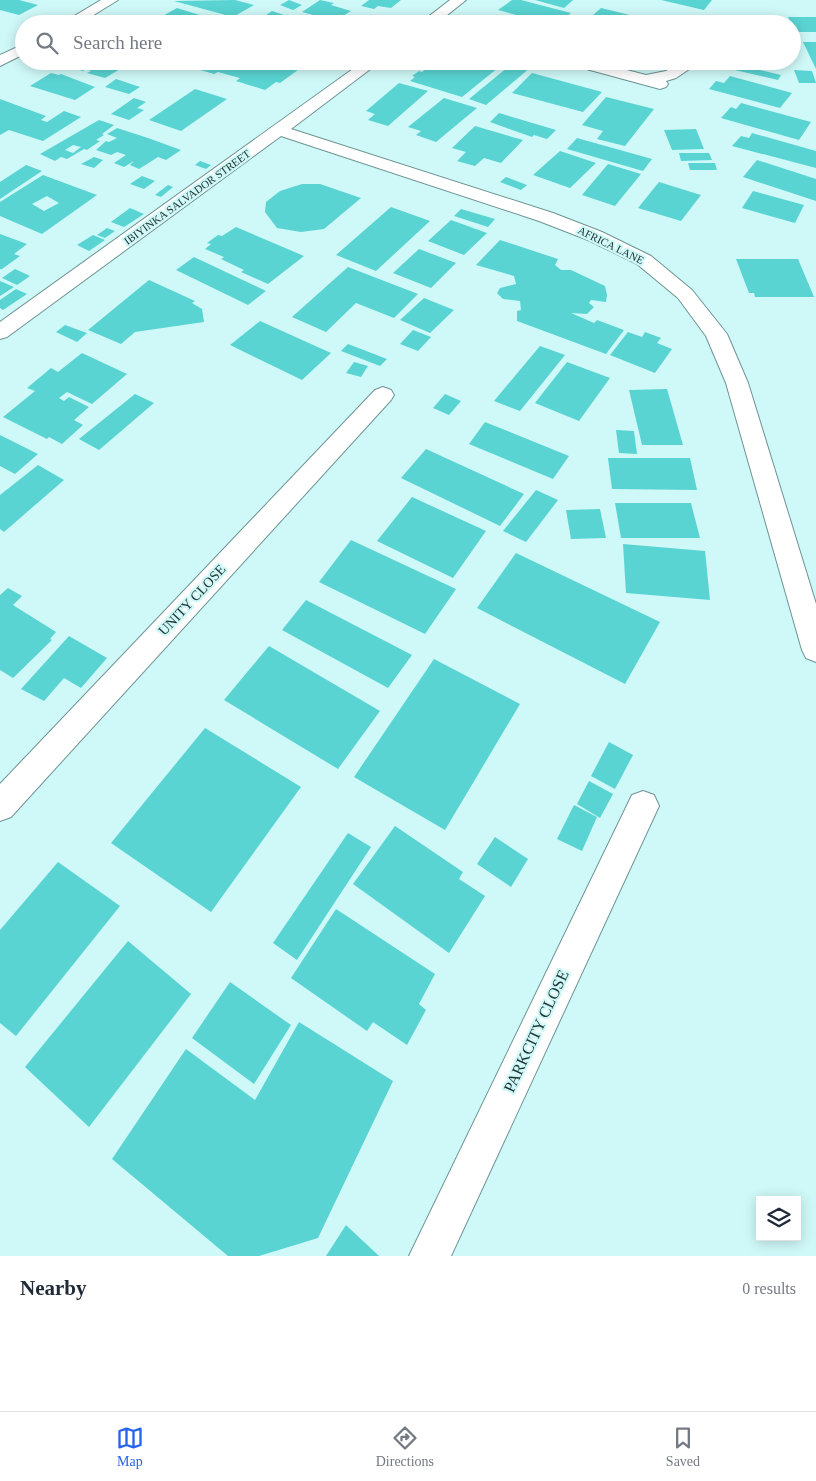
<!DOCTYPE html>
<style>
body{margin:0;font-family:"Times New Roman",serif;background:#f6f6f7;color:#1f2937}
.controls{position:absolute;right:15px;bottom:15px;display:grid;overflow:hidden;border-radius:0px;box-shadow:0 2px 12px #0003}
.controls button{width:45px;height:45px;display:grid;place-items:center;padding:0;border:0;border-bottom:1px solid #e0e1e3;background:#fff;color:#1f2937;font:25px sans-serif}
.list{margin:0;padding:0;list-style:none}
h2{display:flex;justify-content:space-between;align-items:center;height:65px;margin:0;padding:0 20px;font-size:21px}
h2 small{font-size:16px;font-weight:400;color:#747a83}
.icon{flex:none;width:28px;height:28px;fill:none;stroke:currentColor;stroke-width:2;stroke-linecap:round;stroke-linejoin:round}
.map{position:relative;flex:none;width:816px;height:1256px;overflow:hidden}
.search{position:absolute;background:#fff;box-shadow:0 2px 12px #0003;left:15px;right:15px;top:15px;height:55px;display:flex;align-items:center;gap:12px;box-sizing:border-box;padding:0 18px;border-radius:28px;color:#747a83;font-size:19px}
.sheet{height:155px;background:#fff}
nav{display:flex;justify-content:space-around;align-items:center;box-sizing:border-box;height:70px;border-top:1px solid #e0e1e3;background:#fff;font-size:14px;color:#747a83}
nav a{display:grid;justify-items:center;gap:2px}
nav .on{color:#2563eb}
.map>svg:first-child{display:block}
.building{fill:#59d4d2;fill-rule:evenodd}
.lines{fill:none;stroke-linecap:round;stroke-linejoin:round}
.minor-casing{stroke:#6d9493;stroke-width:2}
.minor{fill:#fff;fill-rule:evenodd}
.labels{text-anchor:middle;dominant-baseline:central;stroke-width:4.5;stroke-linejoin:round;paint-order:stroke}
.far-street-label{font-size:11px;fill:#223332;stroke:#cff9f8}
.street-label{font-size:14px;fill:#223332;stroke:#cff9f8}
.near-street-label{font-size:16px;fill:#223332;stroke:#cff9f8}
</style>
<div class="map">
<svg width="816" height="1256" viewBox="0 0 816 1256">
<rect width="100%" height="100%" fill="#cff9f8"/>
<g class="building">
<path d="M0 0H19L38 5 19 15 0 10Z"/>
<path d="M235 0 254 5 233 17 174 1Z"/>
<path d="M289 0 302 5 293 10 280 5Z"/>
<path d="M320 0 334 3 331 5 351 11 335 21 302 12Z"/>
<path d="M369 0H401L391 8 378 6 374 9 361 6Z"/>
<path d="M512 0H521L571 13 557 24H549L498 10Z"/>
<path d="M535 0H573L564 8Z"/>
<path d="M661 0H712L704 10Z"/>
<path d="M177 8 203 16 197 20 208 24H178L159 18Z"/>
<path d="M601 8 663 23V24H583Z"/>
<path d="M272 11 287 16 275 24H253Z"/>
<path d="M292 15 324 23V24H279Z"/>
<path d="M350 15 374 20 370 24H338Z"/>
<path d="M788 17H816V32H795Z"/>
<path d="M712 20 758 22 759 24H713Z"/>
<path d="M803 42H816V69Z"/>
<path d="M67 61H101L122 68 105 78 87 73 91 71 86 69 83 71 61 65Z"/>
<path d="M159 61H181L166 70 152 66Z"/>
<path d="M189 61H281L302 67 280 83 276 82 265 90 236 81 240 78 218 72 214 74 183 65Z"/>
<path d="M436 61H498L504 63 462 97 410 81 415 77 412 76 419 71 422 72Z"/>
<path d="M729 63 781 75 778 80 726 68Z"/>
<path d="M523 65 531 67 486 105 469 99 508 67 517 69Z"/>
<path d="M794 70 812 71 816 83H799Z"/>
<path d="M51 73 59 75 61 74 95 87 75 100 30 86Z"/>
<path d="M532 73 602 92 583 112 512 93Z"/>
<path d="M730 76 792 93 780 108 709 89 716 81 724 83Z"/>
<path d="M116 79 140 87 129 94 105 87Z"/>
<path d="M399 83 428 91 388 126 368 120 375 114 366 111Z"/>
<path d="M195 89 227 99 181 131 149 120Z"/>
<path d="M606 97 654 109 625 146 597 139 603 131 582 125Z"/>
<path d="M134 98 146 102 137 108 144 110 129 120 111 114Z"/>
<path d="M444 98 477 108 436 142 416 135 421 131 408 127Z"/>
<path d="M0 99 46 116 41 120 47 122 64 111 81 117 43 141 9 130 0 135Z"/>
<path d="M741 103 811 122 799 140 721 118 731 107 736 109Z"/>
<path d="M499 113 556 130 547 139 534 135 532 137 490 122Z"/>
<path d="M99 120 114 125 102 134 104 135 96 140 100 141 87 150 84 149 67 159 61 157 55 161 40 154ZM73 145 81 147 73 153 65 150Z"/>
<path d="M475 126 523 140 501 163 484 158 475 166 457 161 466 152 452 148Z"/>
<path d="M117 128 148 138 181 150 166 160 158 157 139 169 130 165 134 161 124 167 114 163 126 155 117 152 111 155 96 150 106 141 109 142 117 138 107 134Z"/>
<path d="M696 129 704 149 672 150 664 130Z"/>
<path d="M752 133 816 151V168L732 146 741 136 749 138Z"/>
<path d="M577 138 652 159 643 171 567 149Z"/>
<path d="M560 151 596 163 570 188 533 175Z"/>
<path d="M679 153H709L712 160 681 161Z"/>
<path d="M94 157 103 160 94 168 81 164Z"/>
<path d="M757 160 816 179V201L743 177Z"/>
<path d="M200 161 211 165 206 169 195 165Z"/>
<path d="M688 163H715L717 170H690Z"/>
<path d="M608 164 641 174 615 206 582 195Z"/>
<path d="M26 165 42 171 0 199V182Z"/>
<path d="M43 175 97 195 42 234 0 216V202ZM47 196 59 203 44 211 32 204Z"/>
<path d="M142 176 155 181 144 189 130 184Z"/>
<path d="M506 177 527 185 521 190 500 182Z"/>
<path d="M659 182 701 195 681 221 638 208Z"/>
<path d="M302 184H320L361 198 324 229 301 232 277 228 265 212 266 202 280 191Z"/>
<path d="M168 185 173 187 161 197 155 195Z"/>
<path d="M753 191 804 205 795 223 742 208Z"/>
<path d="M391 207 430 221 376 271 336 255Z"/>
<path d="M130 208 144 214 124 227 111 222Z"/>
<path d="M461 209 495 219 488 227 454 216Z"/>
<path d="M451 220 487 233 464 255 428 241Z"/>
<path d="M236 227 304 256 268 284 241 272 244 270 221 259 224 257 205 249 211 244 207 243 218 235 222 236Z"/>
<path d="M107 228 115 231 105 238 97 235Z"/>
<path d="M0 234 27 244 14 254 20 256 2 269H0Z"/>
<path d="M93 235 105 240 89 251 77 245Z"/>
<path d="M500 240 558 259 555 265 561 270H571L605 286 607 295 606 302 591 300 589 303 594 307 587 314 571 313 594 323 597 320 624 330 606 354 517 321V311L521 310 520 301 503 299 497 293 500 288 516 284 514 276 476 265Z"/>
<path d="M419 249 456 263 431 288 393 273Z"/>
<path d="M194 257 266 291 248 305 176 270Z"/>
<path d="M736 259H798L814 297H755L754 293H749Z"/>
<path d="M348 267 418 294 394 318 356 303 326 332 292 317Z"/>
<path d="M15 269 30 276 17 285 2 278Z"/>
<path d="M149 280 195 301 192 303 202 309 204 322 135 332 121 344 88 330Z"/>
<path d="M0 281 14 287 0 296Z"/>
<path d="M16 289 27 294 3 310 0 308V300Z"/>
<path d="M424 298 454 310 430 333 400 320Z"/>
<path d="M260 321 331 353 302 380 230 345Z"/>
<path d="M65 325 87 333 77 342 56 332Z"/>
<path d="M413 330 431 337 418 351 400 344Z"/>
<path d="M628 332 642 337 645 332 661 338 657 343 672 349 655 373 610 355Z"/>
<path d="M348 344 387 359 380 366 341 351Z"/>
<path d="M540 346 565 355 520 411 494 401Z"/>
<path d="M82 353 127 374 92 404 67 392 59 398 64 401 69 397 89 407 74 420 83 425 62 444 49 437 47 439 3 417 35 391 27 388 51 368 58 372Z"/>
<path d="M354 362 368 366 361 377 346 373Z"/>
<path d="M567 362 610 378 579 421 535 403Z"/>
<path d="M667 389 683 445H642L629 390Z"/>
<path d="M135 394 154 403 99 450 79 439Z"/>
<path d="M445 394 461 401 449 415 433 408Z"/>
<path d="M485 422 569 456 553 479 469 444Z"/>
<path d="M616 430 634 431 637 454 619 453Z"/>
<path d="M0 435 38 454 15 474 0 466Z"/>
<path d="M426 449 524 494 500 526 401 478Z"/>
<path d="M608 458H690L697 490 612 489Z"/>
<path d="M38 465 64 480 4 532 0 529V495Z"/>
<path d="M536 490 558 500 526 542 503 531Z"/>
<path d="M412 497 486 531 453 578 377 541Z"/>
<path d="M615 503H691L700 538H621Z"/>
<path d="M600 509 606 538 571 539 566 510Z"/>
<path d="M351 540 456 589 425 634 319 582Z"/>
<path d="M623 544 705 551 710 600 626 593Z"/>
<path d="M516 553 660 622 625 684 477 608Z"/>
<path d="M8 588 22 596 13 605 56 632 50 639 52 640 13 678 0 670V595Z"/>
<path d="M306 600 412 655 388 688 282 630Z"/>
<path d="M69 636 107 658 81 688 64 678 44 701 21 689Z"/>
<path d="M269 646 380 711 338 769 224 700Z"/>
<path d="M434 659 520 704 445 830 354 777Z"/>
<path d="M205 728 301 787 211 912 111 843Z"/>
<path d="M609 742 633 755 615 789 591 776Z"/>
<path d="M589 781 613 794 600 818 577 804Z"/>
<path d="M574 805 597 817 582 851 557 839Z"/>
<path d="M395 826 463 872 459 879 485 896 449 953 353 884Z"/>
<path d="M348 833 371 847 297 960 273 943Z"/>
<path d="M495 837 528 859 511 887 477 864Z"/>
<path d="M58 862 120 906 16 1036 0 1023V930Z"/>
<path d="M336 909 435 974 419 1004 426 1010 407 1045 373 1022 367 1031 291 978Z"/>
<path d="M128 941 191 994 89 1127 25 1067Z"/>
<path d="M230 982 291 1025 254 1084 192 1038Z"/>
<path d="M299 1022 393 1081 318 1238 259 1256H228L112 1159 186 1049 255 1100Z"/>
<path d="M346 1225 379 1256H326Z"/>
</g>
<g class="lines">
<defs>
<g id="minor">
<path d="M101 0H118L79 24H61Z"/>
<path d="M450 0H466L436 24H419Z"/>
<path d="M24 44V54L0 66V55Z"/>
<path d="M364 61H381L291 129 553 213 602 232 651 256 692 290 727 334 748 383 816 604V662L806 658 802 650 726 383 706 336 678 298 637 264 588 240 539 221 281 136 7 337 0 339V322Z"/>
<path d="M566 61H592L646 75 666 71 683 61H701L676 78 666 81 668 84 666 87 660 89 568 64Z"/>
<path d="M383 387 391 390 394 395 391 400 11 817 0 821V784L375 390Z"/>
<path d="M643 791 654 795 659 806 451 1256H409L632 795Z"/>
</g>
</defs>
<use href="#minor" class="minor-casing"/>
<use href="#minor" class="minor"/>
</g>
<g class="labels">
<g class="far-street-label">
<text transform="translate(187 197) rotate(-36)">IBIYINKA SALVADOR STREET</text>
<text transform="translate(611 245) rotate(26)">AFRICA LANE</text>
</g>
<g class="street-label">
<text transform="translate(192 600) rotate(-47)">UNITY CLOSE</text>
</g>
<g class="near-street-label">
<text transform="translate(536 1031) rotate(-65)">PARKCITY CLOSE</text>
</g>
</g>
</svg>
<div class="controls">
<button><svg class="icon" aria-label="layers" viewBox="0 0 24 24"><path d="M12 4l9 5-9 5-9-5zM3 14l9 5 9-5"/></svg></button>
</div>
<div class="search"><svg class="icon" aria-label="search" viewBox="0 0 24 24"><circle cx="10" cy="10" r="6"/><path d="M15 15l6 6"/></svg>Search here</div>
</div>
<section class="sheet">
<h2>Nearby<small>0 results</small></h2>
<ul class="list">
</ul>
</section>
<nav>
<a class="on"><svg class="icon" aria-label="map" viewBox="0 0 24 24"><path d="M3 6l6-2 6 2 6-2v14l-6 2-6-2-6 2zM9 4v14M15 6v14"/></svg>Map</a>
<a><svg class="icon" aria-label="directions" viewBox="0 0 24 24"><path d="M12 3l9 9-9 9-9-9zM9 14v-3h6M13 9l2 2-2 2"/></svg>Directions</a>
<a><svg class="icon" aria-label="saved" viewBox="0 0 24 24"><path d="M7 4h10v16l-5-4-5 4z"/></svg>Saved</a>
</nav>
